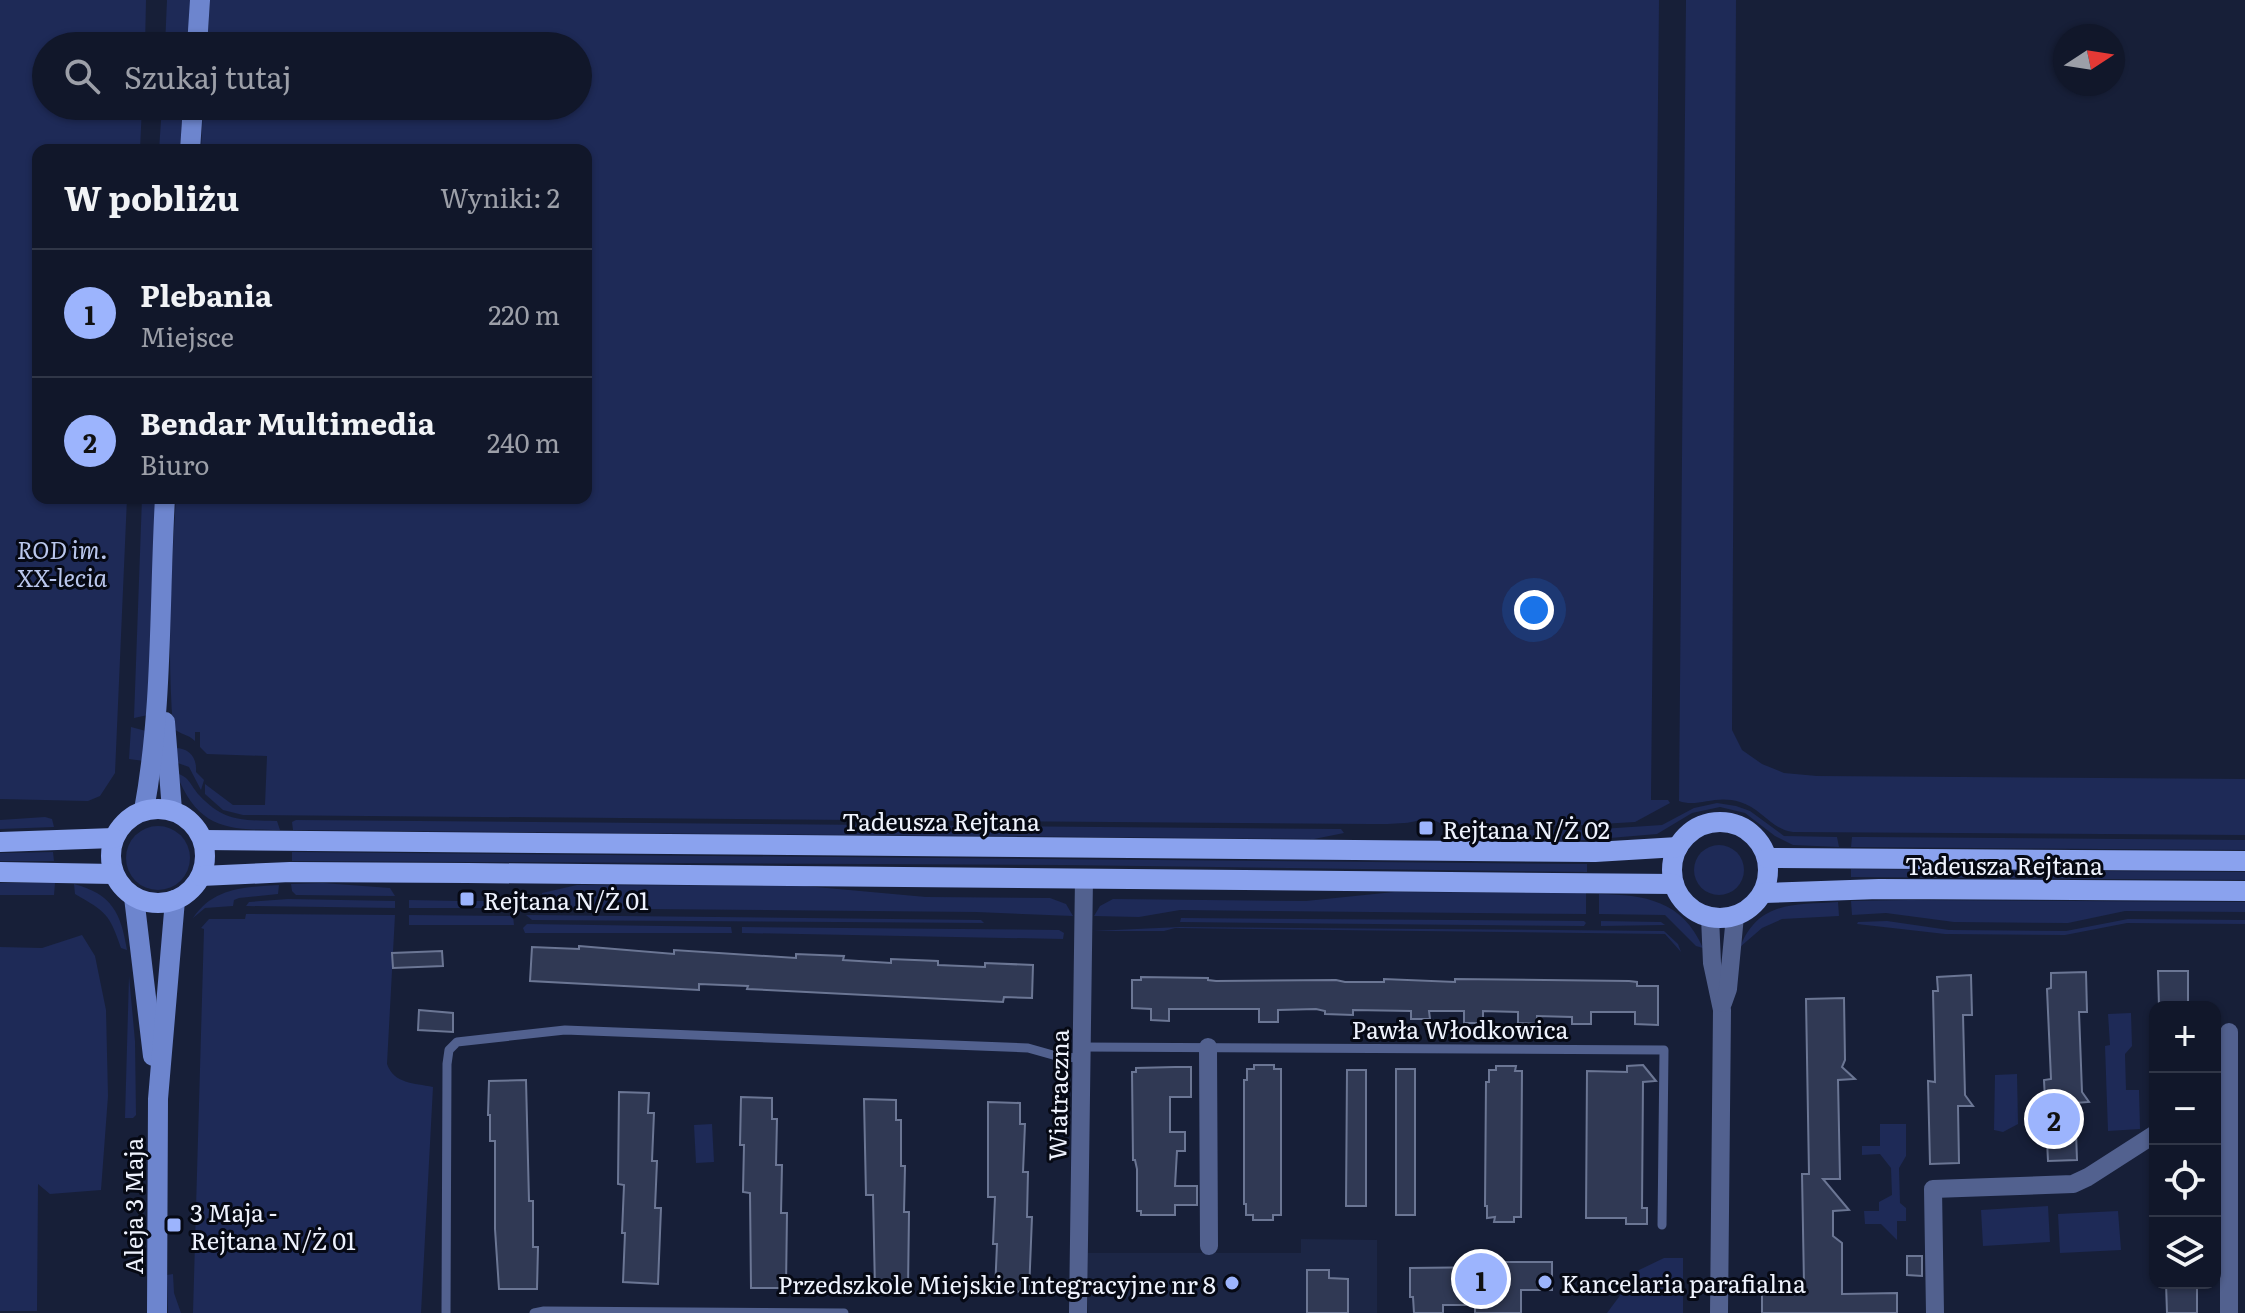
<!DOCTYPE html>
<html lang="pl">
<meta charset="utf-8">
<style>
body{margin:0;font-family:Literata,serif;background:#1e2436;color:#f1f3f6}
.controls{position:absolute;right:24px;bottom:24px;display:grid;overflow:hidden;border-radius:16px;box-shadow:0 2px 6px #0004}
.controls button{width:72px;height:72px;display:grid;place-items:center;padding:0;border:0;border-bottom:2px solid #303647;background:#11172a;color:#f1f3f6;font:40px sans-serif}
.compass{position:absolute;left:2053px;top:24px;width:72px;height:72px;border-radius:50%;background:#11172a;box-shadow:0 2px 6px #0004;rotate:78deg}
.you{position:absolute;left:1534px;top:610px;width:28px;height:28px;margin:-20px;border:6px solid #fff;border-radius:50%;background:#1a73e8;box-shadow:0 0 0 12px #1a73e833}
.badge{display:grid;place-items:center;width:52px;height:52px;border-radius:50%;background:#9cb4fd;color:#111;font-size:26px;font-weight:700}
.pin{position:absolute;translate:-50% -50%;border:4px solid #fff;box-shadow:0 2px 8px #0006}
.list{margin:0;padding:0;list-style:none}
h2{display:flex;justify-content:space-between;align-items:center;height:104px;margin:0;padding:0 32px;font-size:34px}
h2 small{font-size:26px;font-weight:400;color:#9c9fa8}
.list li{display:grid;grid-template-columns:52px 1fr auto;gap:24px;align-items:center;box-sizing:border-box;height:128px;padding:0 32px;border-top:2px solid #303647}
.list b{display:block;font-size:30px;white-space:nowrap}
.list p{margin:0;font-size:26px;white-space:nowrap;color:#9c9fa8}
.list em{font-size:26px;font-style:normal;color:#9c9fa8}
.icon{flex:none;width:44px;height:44px;fill:none;stroke:currentColor;stroke-width:2;stroke-linecap:round;stroke-linejoin:round}
.map{position:relative;flex:none;width:2245px;height:1313px;overflow:hidden}
.search{position:absolute;background:#11172a;box-shadow:0 2px 6px #0004;left:32px;top:32px;width:560px;height:88px;display:flex;align-items:center;gap:20px;box-sizing:border-box;padding:0 28px;border-radius:44px;color:#9c9fa8;font-size:30px}
.panel{position:absolute;background:#11172a;box-shadow:0 2px 6px #0004;left:32px;top:144px;width:560px;height:360px;border-radius:16px}
.map>svg:first-child{display:block}
.built{fill:#1c2645}
.green{fill:#1e2a57}
.building{fill:#303954;stroke:#6b7694;stroke-width:2}
.lines{fill:none;stroke-linecap:round;stroke-linejoin:round}
.lane{stroke:#52618f;stroke-width:9}
.street{stroke:#52618f;stroke-width:18}
.secondary{stroke:#6d85ce;stroke-width:20}
.primary{stroke:#8aa2ee;stroke-width:20}
.poi-dot{fill:#9cb4fd;stroke:#060914;stroke-width:3}
.labels{text-anchor:middle;dominant-baseline:central;stroke-width:6;stroke-linejoin:round;paint-order:stroke}
.park-label{font-size:24px;font-style:italic;fill:#bac7ed;stroke:#060914}
.street-label{font-size:24px;fill:#eef2fd;stroke:#060914}
.poi-label{font-size:24px;fill:#eef2fd;stroke:#060914;text-anchor:start}
</style>
<div class="map">
<svg width="2245" height="1313" viewBox="0 0 2245 1313">
<rect width="100%" height="100%" fill="#171f38"/>
<path class="built" d="M1301 1239 1377 1240V1313H1088V1253H1301Z"/>
<g class="green">
<path d="M0 0H146L145 46H46V106H142L140 150H38V498H127L115 773 100 796 88 801 0 799Z"/>
<path d="M167 0H192L188 46H165Z"/>
<path d="M210 0H1659L1651 798V800H1668L1670 803 1635 822 1566 826 1442 824C1423 814 1422 822 1404 823 1393 824 1382 824 1371 824L243 815 223 810 205 794V784L233 805H265L267 756 207 754 200 747V732H195V741C188 734 179 734 173 728 167 651 171 575 176 498H586V150H201L203 106H578V46H207Z"/>
<path d="M1686 0H1736L1732 730 1742 750 1762 764 1784 773 1817 776 2245 779V835L1793 832C1772 830 1761 808 1740 802 1715 794 1698 808 1679 801Z"/>
<path d="M162 106H183L180 150H159Z"/>
<path d="M142 498H156L148 715 134 718Z"/>
<path d="M131 727 146 731 144 761 129 759Z"/>
<path d="M175 748C190 748 197 758 196 772L204 780 201 790 189 767 175 762Z"/>
<path d="M176 773C190 777 190 785 199 795 224 822 242 820 277 821L280 830C227 830 198 829 176 773Z"/>
<path d="M1717 803 1736 806 1750 811 1784 836 1837 837 1839 847 1793 845 1775 836 1745 813 1720 807 1692 813 1657 834 1598 839V831L1601 829 1662 825 1694 808Z"/>
<path d="M45 817 52 819 54 827 0 829V820Z"/>
<path d="M296 820 1341 829 1344 833 1314 839 293 830 292 822Z"/>
<circle cx="158" cy="858" r="32"/>
<path d="M1521 830H1581L1585 833 1586 840 1554 841 1517 836Z"/>
<path d="M1867 837 2245 840V850L1851 847 1852 837Z"/>
<circle cx="1719" cy="870" r="25"/>
<path d="M53 852 54 861H0V853Z"/>
<path d="M292 852 1584 864H1587V872L1065 865 292 861Z"/>
<path d="M1851 869 2245 872V880L1851 877Z"/>
<path d="M0 883H55L54 895H0Z"/>
<path d="M323 883 390 888 395 896 296 895 292 891 291 884Z"/>
<path d="M74 884C112 894 121 913 127 950L121 948C109 913 106 912 75 894Z"/>
<path d="M279 885 278 894 239 898 234 900 233 906 205 908 193 918C214 887 245 887 279 885Z"/>
<path d="M577 885 805 886 926 897 1050 898 1066 904 1073 916 976 912 526 908 529 901 542 900V893Z"/>
<path d="M1394 892 1586 893V914L1180 910 1139 917 1094 916 1100 906 1113 899 1306 901Z"/>
<path d="M1599 894C1645 895 1682 900 1703 948L1696 946 1665 915 1599 914Z"/>
<path d="M288 899 395 901V908L246 906 249 902Z"/>
<path d="M409 900 458 901 459 907H472L473 901H510L514 908H409Z"/>
<path d="M1909 900 2245 902V912L2125 911 2068 923 1954 922 1886 913 1852 915 1851 901Z"/>
<path d="M1838 902 1839 916 1782 919 1762 928 1740 947C1759 900 1795 905 1838 902Z"/>
<path d="M246 914 395 915 387 1064C394 1084 414 1083 433 1087L421 1313H193L204 929 201 928 209 919H245Z"/>
<path d="M409 915 513 916 514 925H409Z"/>
<path d="M526 915 981 920 984 923 532 920Z"/>
<path d="M1181 918 1584 921 1586 923 1584 926 1180 922Z"/>
<path d="M2128 919 2245 920V924L2127 923 2065 935 1945 934 1857 924 1858 922 1887 921 1949 930 2066 931Z"/>
<path d="M1601 921 1661 922 1665 925 1601 926Z"/>
<path d="M527 924 731 927 732 933H525L523 928Z"/>
<path d="M742 927 1059 930 1064 933 1063 939 742 933Z"/>
<path d="M1180 927 1664 931 1678 944 1681 952 1665 934 1175 928 1164 931H1093Z"/>
<path d="M82 935 95 956 106 1010 108 1096 101 1190 50 1194 38 1184 37 1311H0V947L42 948Z"/>
<path d="M129 976 135 1041 136 1115 133 1118H125Z"/>
<path d="M2131 1013 2132 1046 2125 1054 2126 1090H2139L2140 1129 2108 1131 2105 1046 2110 1045 2108 1014Z"/>
<path d="M2017 1074 2018 1124 2003 1132 1994 1130 1995 1075Z"/>
<path d="M712 1124 714 1162 696 1163 694 1125Z"/>
<path d="M1880 1124H1906V1156L1899 1168 1900 1203 1906 1208V1221H1897V1240L1881 1224H1865L1864 1211H1879V1202L1892 1195 1891 1168 1880 1154 1862 1155V1146H1880Z"/>
<path d="M2048 1206 2050 1242 1983 1246 1981 1210Z"/>
<path d="M2118 1211 2121 1250 2060 1253 2058 1214Z"/>
<path d="M1664 1258H1683V1313H1607L1639 1270Z"/>
<path d="M173 1274 174 1293 181 1313H168L167 1275Z"/>
</g>
<g class="building">
<path d="M579 946 674 954V950L796 958V954L844 956 843 960 891 963V959L938 961V965L985 967V963L1033 965 1032 998 1004 997 1003 1002 747 989 748 986 699 984V990L530 981 532 947 579 949Z"/>
<path d="M442 951 443 966 393 968 392 953Z"/>
<path d="M2158 971H2188V1007H2159Z"/>
<path d="M2086 972 2087 1012H2079L2082 1092 2089 1102 2075 1103 2077 1160 2048 1161 2044 1080 2051 1079 2047 989 2051 988V973Z"/>
<path d="M1971 975 1972 1015H1963L1965 1095 1973 1106H1958L1959 1163 1930 1164 1928 1081 1935 1082 1933 991H1938L1937 977Z"/>
<path d="M1141 977 1208 978V980L1216 981 1336 980 1345 982H1384V979L1455 982V979L1629 981 1637 982V986H1658V1025L1635 1024V1012H1591V1024H1572V1017L1537 1016V1024L1518 1023V1012L1483 1011V1023H1464V1011H1429L1430 1019H1411V1011L1353 1010V1015L1325 1014V1011L1316 1009 1278 1010V1022H1259V1009H1169V1021L1151 1020V1009L1132 1008V980H1141Z"/>
<path d="M1844 998 1845 1060 1842 1067 1855 1079 1838 1080 1840 1179H1823L1849 1210 1833 1211V1236L1842 1243V1294L1897 1293V1313H1762V1286L1804 1284 1802 1174H1809L1806 999Z"/>
<path d="M419 1010 453 1013V1032L418 1030Z"/>
<path d="M1254 1065H1274V1069H1281V1215H1273V1220H1253V1215H1246V1204H1244V1080H1247V1069H1254Z"/>
<path d="M1643 1065 1656 1081 1643 1082 1642 1208H1647V1224H1626V1218H1586L1587 1071 1627 1072V1066Z"/>
<path d="M1496 1066H1516L1515 1071H1522L1521 1217H1514V1222H1494L1495 1217 1487 1218V1206H1485L1486 1082H1489V1070H1496Z"/>
<path d="M1175 1067H1191V1097H1170V1132H1185V1151H1177L1175 1186H1197V1205H1175V1215H1141V1211H1137V1169L1135 1160H1133L1132 1072H1136V1068Z"/>
<rect x="1396" y="1069" width="19" height="146"/>
<path d="M1347 1070H1366V1206H1346Z"/>
<path d="M526 1080 529 1201H533V1247H538L537 1289H499L495 1229V1141H490V1115H488L489 1081Z"/>
<path d="M619 1092 649 1093 648 1113H654L652 1161H657L655 1208H661L658 1284 623 1282 625 1233H622L624 1185 618 1184Z"/>
<path d="M741 1097 772 1098V1119H777L776 1165H782L781 1213H787L786 1288H751L750 1193 743 1192 744 1145H740Z"/>
<path d="M864 1099 896 1100V1120H901V1166H905L904 1212H909L908 1289H875L873 1195H866Z"/>
<path d="M988 1102 1020 1103V1124H1025L1023 1172H1028L1027 1217H1032L1029 1292 995 1291 997 1244H993L995 1197H988Z"/>
<path d="M1907 1256H1922V1276L1907 1275Z"/>
<path d="M1495 1262H1552V1290H1521V1313H1475V1305H1443V1313H1414L1413 1297H1410V1268L1496 1267Z"/>
<path d="M1307 1270H1329V1278L1348 1279V1313H1307Z"/>
<path d="M2166 1283H2197V1313H2167Z"/>
</g>
<g class="lines">
<g class="lane">
<path d="M1081 1047 1664 1050 1662 1225"/>
<path d="M446 1313 447 1064 449 1050 457 1042 565 1030 1028 1048 1060 1057 1081 1058"/>
<path d="M534 1313 544 1311 844 1313"/>
</g>
<g class="street">
<path d="M1710 917 1712 963 1722 1010 1719 1313"/>
<path d="M1723 1003 1728 989 1735 916"/>
<path d="M2229 1032V1313"/>
<path d="M1208 1047 1209 1246"/>
<path d="M1078 1313 1084 878"/>
<path d="M1935 1313 1933 1189 2073 1184 2088 1177 2155 1134"/>
</g>
<g class="secondary">
<path d="M197 46 200 0"/>
<path d="M190 150 193 106"/>
<path d="M165 722 172 810"/>
<path d="M144 810C163 707 159 602 165 498"/>
<path d="M134 897 153 1056"/>
<path d="M157 1313 158 1099 175 900"/>
</g>
<g class="primary">
<circle cx="158" cy="856" r="47"/>
<circle cx="1720" cy="870" r="48"/>
<path d="M203 840 1595 852 1678 847"/>
<path d="M0 842 114 838"/>
<path d="M1767 858 2245 861"/>
<path d="M0 872 114 874"/>
<path d="M201 876 290 872 467 873 1674 884"/>
<path d="M1763 893 1879 889 2245 891"/>
</g>
</g>
<g class="poi-dot">
<rect x="1418" y="820" width="16" height="16" rx="4"/>
<rect x="459" y="891" width="16" height="16" rx="4"/>
<rect x="166" y="1217" width="16" height="16" rx="4"/>
<circle cx="1545" cy="1282" r="8"/>
<circle cx="1232" cy="1283" r="8"/>
</g>
<g class="labels">
<g class="park-label">
<text x="62" y="548">ROD im.<tspan x="62" dy="28">XX-lecia</tspan></text>
</g>
<g class="street-label">
<text x="941" y="820">Tadeusza Rejtana</text>
<text x="2004" y="864">Tadeusza Rejtana</text>
<text x="1460" y="1028">Pawła Włodkowica</text>
<text transform="translate(1057 1095) rotate(-89)">Wiatraczna</text>
<text transform="translate(132 1206) rotate(-90)">Aleja 3 Maja</text>
</g>
<g class="poi-label">
<text x="1442" y="828">Rejtana N/Ż 02</text>
<text x="483" y="899">Rejtana N/Ż 01</text>
<text x="190" y="1211">3 Maja -<tspan x="190" dy="28">Rejtana N/Ż 01</tspan></text>
<text x="1561" y="1282">Kancelaria parafialna</text>
<text x="1216" y="1283" text-anchor="end">Przedszkole Miejskie Integracyjne nr 8</text>
</g>
</g>
</svg>
<div class="controls">
<button>+</button>
<button>−</button>
<button><svg class="icon" aria-label="locate" viewBox="0 0 24 24"><circle cx="12" cy="12" r="6"/><path d="M12 2v4M12 18v4M2 12h4M18 12h4"/></svg></button>
<button><svg class="icon" aria-label="layers" viewBox="0 0 24 24"><path d="M12 4l9 5-9 5-9-5zM3 14l9 5 9-5"/></svg></button>
</div>
<svg class="compass" viewBox="-18 -18 36 36"><path d="M0-13l5 13h-10z" fill="#e53935"/><path d="M0 13l5-13h-10z" fill="#9c9fa8"/></svg>
<div class="you"></div>
<div class="pin badge" style="left:1481px;top:1279px">1</div>
<div class="pin badge" style="left:2054px;top:1119px">2</div>
<div class="search"><svg class="icon" aria-label="search" viewBox="0 0 24 24"><circle cx="10" cy="10" r="6"/><path d="M15 15l6 6"/></svg>Szukaj tutaj</div>
<section class="panel">
<h2>W pobliżu<small>Wyniki: 2</small></h2>
<ul class="list">
<li><span class="badge">1</span><div><b>Plebania</b><p>Miejsce</p></div><em>220 m</em></li>
<li><span class="badge">2</span><div><b>Bendar Multimedia</b><p>Biuro</p></div><em>240 m</em></li>
</ul>
</section>
</div>
